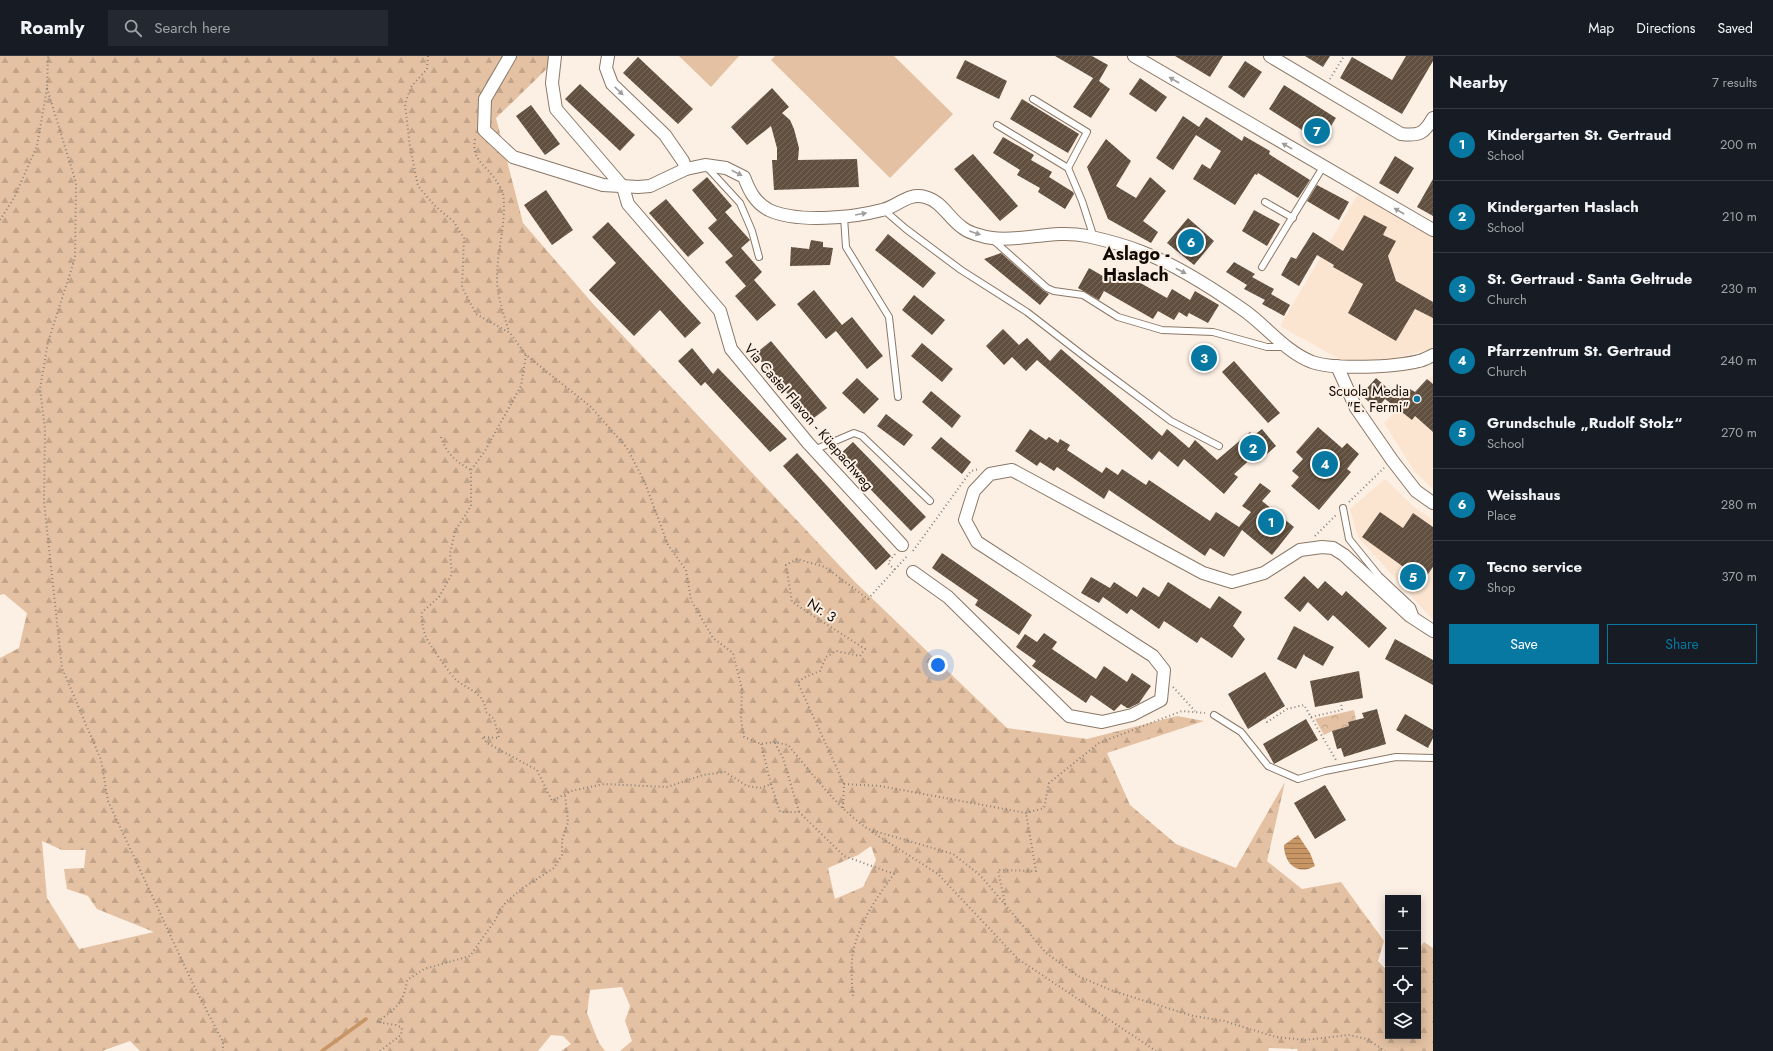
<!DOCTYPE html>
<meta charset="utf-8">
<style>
body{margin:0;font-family:Jost,sans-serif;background:#242831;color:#f1f3f6}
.controls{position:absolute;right:12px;bottom:12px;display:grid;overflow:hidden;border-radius:0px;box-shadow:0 2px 10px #0003}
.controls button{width:36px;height:36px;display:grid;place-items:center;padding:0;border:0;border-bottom:1px solid #363941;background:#171b24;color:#f1f3f6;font:20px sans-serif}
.you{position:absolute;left:938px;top:609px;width:14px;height:14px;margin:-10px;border:3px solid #fff;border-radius:50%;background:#1a73e8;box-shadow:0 0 0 6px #1a73e833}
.badge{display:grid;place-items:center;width:26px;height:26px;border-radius:50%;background:#0678a1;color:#fff;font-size:13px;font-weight:700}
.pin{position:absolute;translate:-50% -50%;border:2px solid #fff;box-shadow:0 1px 4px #0006}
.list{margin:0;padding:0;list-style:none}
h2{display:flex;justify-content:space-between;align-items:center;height:52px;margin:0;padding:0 16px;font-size:17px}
h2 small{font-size:13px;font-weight:400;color:#9ea1a6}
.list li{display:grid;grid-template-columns:26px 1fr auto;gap:12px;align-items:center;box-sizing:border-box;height:72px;padding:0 16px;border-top:1px solid #363941}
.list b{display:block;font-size:15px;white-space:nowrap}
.list p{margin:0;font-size:13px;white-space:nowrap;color:#9ea1a6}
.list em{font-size:13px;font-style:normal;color:#9ea1a6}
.actions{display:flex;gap:8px;padding:12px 16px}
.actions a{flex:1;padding:9px 0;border:1px solid #0678a1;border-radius:0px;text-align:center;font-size:14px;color:#0678a1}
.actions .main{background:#0678a1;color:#fff}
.icon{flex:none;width:22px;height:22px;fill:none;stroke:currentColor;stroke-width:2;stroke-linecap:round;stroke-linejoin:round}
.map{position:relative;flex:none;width:1433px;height:995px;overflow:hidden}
header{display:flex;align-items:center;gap:24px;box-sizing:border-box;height:56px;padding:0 20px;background:#171b24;border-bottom:1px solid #363941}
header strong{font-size:19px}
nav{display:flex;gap:22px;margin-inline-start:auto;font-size:14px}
.search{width:280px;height:36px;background:#242831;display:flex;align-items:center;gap:10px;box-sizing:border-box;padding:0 14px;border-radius:0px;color:#9ea1a6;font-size:15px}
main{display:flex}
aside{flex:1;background:#171b24}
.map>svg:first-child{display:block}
.built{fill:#fbe5d1}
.forest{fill:url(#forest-firs);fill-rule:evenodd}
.park{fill:url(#park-crowns)}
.pitch{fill:#e3c1a2}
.water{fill:url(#water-rules)}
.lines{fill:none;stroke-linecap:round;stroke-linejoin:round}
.stream{stroke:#c89565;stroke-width:3.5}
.building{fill:url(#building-hatch)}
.service-casing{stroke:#8b7866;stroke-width:8}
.minor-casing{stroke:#8b7866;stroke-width:14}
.path{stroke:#8c8279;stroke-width:2;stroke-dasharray:1 3;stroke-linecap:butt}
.service{stroke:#fff;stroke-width:6}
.minor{stroke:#fff;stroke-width:12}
.oneway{fill:#a09d9b}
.poi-dot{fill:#0678a1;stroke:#fcefe4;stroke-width:1.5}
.labels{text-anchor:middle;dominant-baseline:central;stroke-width:4;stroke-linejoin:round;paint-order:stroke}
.poi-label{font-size:14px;fill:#120b05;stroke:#fcefe4;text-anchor:end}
.street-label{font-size:14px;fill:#120b05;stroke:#fcefe4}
.district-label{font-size:18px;font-weight:bold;fill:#120b05;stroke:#fcefe4}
</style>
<header>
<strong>Roamly</strong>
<div class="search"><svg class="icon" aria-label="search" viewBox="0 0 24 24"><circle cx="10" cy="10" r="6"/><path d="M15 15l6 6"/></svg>Search here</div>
<nav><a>Map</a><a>Directions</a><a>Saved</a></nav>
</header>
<main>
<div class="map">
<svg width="1433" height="995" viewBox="0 0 1433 995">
<defs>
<pattern id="forest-firs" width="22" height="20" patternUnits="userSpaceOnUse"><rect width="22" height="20" fill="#e3c1a2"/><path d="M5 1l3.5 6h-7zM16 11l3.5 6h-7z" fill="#c2a48a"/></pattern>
<pattern id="park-crowns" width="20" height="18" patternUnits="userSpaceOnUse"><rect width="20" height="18" fill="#e3c1a2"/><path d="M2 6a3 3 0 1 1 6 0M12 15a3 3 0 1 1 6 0" fill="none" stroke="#c2a48a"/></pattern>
<pattern id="water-rules" width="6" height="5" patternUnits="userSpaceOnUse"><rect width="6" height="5" fill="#c89565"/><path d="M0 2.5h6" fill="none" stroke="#a17851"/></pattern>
<pattern id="building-hatch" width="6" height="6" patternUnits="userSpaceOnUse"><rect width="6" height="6" fill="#61503f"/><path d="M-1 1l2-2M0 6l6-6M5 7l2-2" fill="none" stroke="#776a5c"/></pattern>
</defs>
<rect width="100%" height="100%" fill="#fcefe4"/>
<g class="built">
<path d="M1361 133 1433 174V292L1393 303 1362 305 1341 304 1280 270Z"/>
<path d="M1433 319V433L1415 416 1384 367Z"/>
<path d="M1385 423 1414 451 1433 464V564L1358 481 1350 453Z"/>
</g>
<path class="forest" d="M0 0H560L496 62 523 167 594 249 855 526 1007 672 1087 683 1177 660 1204 665 1107 697 1130 749 1176 788 1236 812 1285 726 1267 805 1302 833 1341 826 1384 885 1378 905 1388 916V980H1418V894L1424 886 1433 892V995H1297L1298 993 1269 992 1268 995H620L632 985 625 965 630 950 622 931 590 934 587 957 599 987 605 995H561L571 988 563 980 551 979 538 995H140L130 985 102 995H0V602L19 592 27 557 4 538 0 539ZM42 785 62 794H86L84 812 64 813 67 833 88 840 97 853 154 876 79 893 47 842ZM871 790 876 804 863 831 835 843 828 812 858 799Z"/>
<path class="park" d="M1354 654 1356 664 1348 666 1349 670 1332 675 1324 679 1315 663Z"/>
<g class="pitch">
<path d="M679 0H739L711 31Z"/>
<path d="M775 0H894L953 58 890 122 771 4Z"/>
</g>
<path class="water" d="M1298 779 1310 797 1315 810C1298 820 1284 808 1284 789Z"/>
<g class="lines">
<path class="stream" d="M322 995 366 963"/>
</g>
<g class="building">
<path d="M1055 0H1092L1108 9 1099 25 1110 33 1091 62 1073 51 1093 22Z"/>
<path d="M1175 0H1223L1210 21Z"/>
<path d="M1305 0H1330L1323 11Z"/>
<path d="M1406 0H1433V5L1402 58 1340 22 1352 1 1392 24Z"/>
<path d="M638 1 693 53 678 68 623 17Z"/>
<path d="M965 4 1007 25 999 43 956 22Z"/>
<path d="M1245 5 1262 16 1244 42 1228 31Z"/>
<path d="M1140 22 1167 41 1156 56 1129 38Z"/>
<path d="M580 28 635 79 620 95 565 43Z"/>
<path d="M1284 29 1336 62 1321 86 1269 53Z"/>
<path d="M772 32 789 51 782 57 790 64 794 73 799 92 798 104 857 103 859 131 774 134 772 104H777V92L771 70 747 89 731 71Z"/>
<path d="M1022 43 1079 78 1068 97 1010 63Z"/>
<path d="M531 49 560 88 545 99 516 60Z"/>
<path d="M1183 60 1199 71 1206 61 1242 85 1244 80 1270 95 1269 98 1310 124 1298 142 1258 117 1257 119 1255 118 1235 149 1193 123 1202 108 1210 113 1221 95 1196 79 1173 114 1156 102Z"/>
<path d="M1003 81 1034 99 1031 104 1052 116 1049 121 1073 136 1074 138 1065 153 1038 136 1040 132 1017 119 1020 114 993 97Z"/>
<path d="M1106 83 1131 105 1116 130 1136 142 1150 121 1166 135 1143 165 1158 176 1151 187 1108 163 1087 111Z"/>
<path d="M973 98 1018 150 1000 165 954 113Z"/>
<path d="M1395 100 1414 112 1398 138 1379 127Z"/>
<path d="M707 121 732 150 725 156 750 184 741 192 762 216 754 224 776 249 757 265 735 240 746 230 725 206 733 200 708 172 717 164 692 134Z"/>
<path d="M1433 123V160L1417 151Z"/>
<path d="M1317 129 1349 146 1339 164 1307 145Z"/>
<path d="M546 134 573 174 552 189 524 149Z"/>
<path d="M666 143 704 187 688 201 649 157Z"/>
<path d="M1254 154 1280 168 1267 190 1242 175Z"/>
<path d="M1364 159 1387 171 1383 179 1396 185 1388 200 1396 225 1433 246V262L1415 253 1396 285 1348 257 1363 228 1333 211 1334 209 1317 199 1299 230 1281 219 1291 201 1296 203 1313 176 1343 195Z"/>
<path d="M1188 162 1214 185 1194 209 1167 187Z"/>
<path d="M608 166 701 267 685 282 660 254 634 280 589 234 616 207 592 181Z"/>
<path d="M888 178 936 217 923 232 875 194Z"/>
<path d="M811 184 823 186V191L833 192 830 209 790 210 791 191 809 193Z"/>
<path d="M1001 197 1044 235 1049 238 1040 249 984 203Z"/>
<path d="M1234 206 1255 218 1252 221 1274 233 1271 238 1290 249 1284 260 1262 248 1265 244 1244 233 1247 229 1226 216Z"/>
<path d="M1089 212 1108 223 1114 212 1167 242 1172 233 1190 244 1195 235 1219 249 1208 267 1189 257 1187 261 1179 256 1174 264 1158 255 1153 263 1104 235 1099 244 1078 232Z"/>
<path d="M814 234 842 269 852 261 883 300 867 313 836 275 826 283 797 248Z"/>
<path d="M914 239 945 264 932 279 902 254Z"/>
<path d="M1003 273 1019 289 1027 282 1050 305 1061 293 1162 380 1167 373 1189 392 1195 384 1217 404 1250 376 1253 380 1262 373 1276 390 1258 406 1254 400 1234 418 1238 421 1224 438 1184 403 1178 411 1159 395 1152 404 1037 304 1026 315 1012 301 1004 309 986 290Z"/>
<path d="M771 285 827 352 810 365 755 298Z"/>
<path d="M922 287 953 313 942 326 911 300Z"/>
<path d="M1208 289 1217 300 1204 310 1199 311 1195 309 1193 305 1195 300Z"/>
<path d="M692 292 713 318 718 312 787 383 770 396 705 326 701 330 678 305Z"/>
<path d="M1234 305 1280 357 1268 367 1222 316Z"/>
<path d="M857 322 879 343 864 358 842 337Z"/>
<path d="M1376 322 1400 343 1410 333 1415 336 1427 323 1433 328V376L1415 360 1412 364 1385 343 1377 353 1361 339Z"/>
<path d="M931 335 961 360 952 372 922 346Z"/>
<path d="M886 358 913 379 904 390 877 370Z"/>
<path d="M1318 371 1342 392 1347 387 1359 398 1347 413 1351 416 1319 454 1291 430 1299 421 1292 415 1303 403 1296 396Z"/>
<path d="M1030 373 1046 384 1049 381 1058 387 1060 383 1070 389 1067 394 1102 417 1106 411 1118 419 1122 413 1146 429 1149 424 1210 465 1216 456 1239 471 1251 456 1242 450 1260 427 1271 435 1262 445 1294 471 1272 499 1242 474 1224 501 1210 492 1205 500 1109 434 1104 443 1057 411 1054 415 1040 406 1037 410 1015 395Z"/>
<path d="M941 381 971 406 962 418 931 392Z"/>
<path d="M853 386 926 461 911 475 838 400Z"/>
<path d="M797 397 891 500 876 514 783 410Z"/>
<path d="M1380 456 1403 472 1413 457 1433 471V511L1423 525 1362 481Z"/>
<path d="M942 497 1032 559 1019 579 975 549 978 544 932 512Z"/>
<path d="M1304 520 1318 533 1325 525 1342 540 1346 535 1387 572 1369 592 1333 559 1328 565 1308 546 1300 556 1284 542Z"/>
<path d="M1091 521 1110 532 1114 526 1137 541 1143 531 1159 541 1168 526 1210 553 1219 540 1242 556 1233 570 1245 583 1232 602 1201 581 1197 587 1164 565 1159 573 1131 553 1127 558 1103 541 1099 547 1081 537Z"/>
<path d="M1294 570 1334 591 1323 610 1305 600 1304 598 1296 613 1277 603Z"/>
<path d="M1044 577 1057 586 1052 593 1096 623 1104 610 1127 626 1132 617 1151 630 1139 647 1129 652H1127L1121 648 1114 655 1091 639 1086 647 1032 610 1036 605 1016 591 1025 578 1037 586Z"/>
<path d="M1395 583 1433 604V629L1385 603Z"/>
<path d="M1359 615 1363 642 1315 651 1310 625Z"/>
<path d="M1265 616 1285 650 1248 673 1228 638Z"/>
<path d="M1377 653 1386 688 1344 701 1341 692 1337 693 1332 675 1349 670 1348 666 1364 662 1362 657Z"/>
<path d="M1405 658 1433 674V682L1428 692 1396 674Z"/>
<path d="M1306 663 1318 684 1274 708 1263 688Z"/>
<path d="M1325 729 1346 764 1315 783 1294 747Z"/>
</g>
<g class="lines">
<defs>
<g id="service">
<path d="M1033 43 1087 76 1068 112"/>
<path d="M997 69 1068 112 1082 145 1094 182"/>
<path d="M706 110 740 147 752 175 759 201"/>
<path d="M1265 146 1293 162"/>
<path d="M884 154 906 173 961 214 1027 256 1085 301 1171 365 1219 390"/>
<path d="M844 161 846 191 889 261 898 341"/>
<path d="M992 183 1047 232 1054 235 1083 239 1118 261 1162 274 1213 276 1267 291H1286"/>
<path d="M1262 211 1323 111"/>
<path d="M814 394 854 377 862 380 930 445"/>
<path d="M1343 452 1349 483 1379 520 1412 551 1415 559 1413 562"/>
<path d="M1214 659 1241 676 1268 710 1298 723 1325 715 1396 701 1433 702"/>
</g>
<g id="minor">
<path d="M510 0 485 43 484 74 513 101 603 129 638 131 650 130 686 113 705 109 726 112 744 121C749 134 755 147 769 154 797 167 852 162 882 154 897 151 908 136 925 141 942 145 949 163 963 172 969 177 984 181 992 182 1023 186 1053 173 1087 180 1105 184 1125 189 1142 196 1177 209 1215 234 1245 255 1267 271 1286 296 1312 306 1335 314 1395 311 1419 305 1424 304 1429 301 1433 299"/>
<path d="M555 0 552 27 556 53 623 131 628 148 720 255 731 293 808 387 902 489"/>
<path d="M608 0 606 12 612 28 665 79 683 105 686 113"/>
<path d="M1134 0 1433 174"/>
<path d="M1270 0 1401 78C1419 80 1424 78 1433 62"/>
<path d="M1337 310 1356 352 1392 404 1416 435 1433 447"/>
<path d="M913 516 948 541 1069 660 1102 666 1132 659 1161 644 1164 614 1153 600 977 486 965 464 974 435 990 418 1012 414 1203 517 1232 526 1264 517 1300 494 1322 491 1333 492 1344 499 1410 560 1433 575"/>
</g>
</defs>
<use href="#service" class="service-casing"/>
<use href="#minor" class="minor-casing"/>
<g class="path">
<path d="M428 0 427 13 411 31 405 48 410 91 418 130 434 149 454 166 464 182 462 231 476 258 510 277 526 299 591 351 627 392 645 427 668 489 686 514 691 544 713 582 733 597 742 633 741 663 744 681 761 688 774 686 788 689C812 717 836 751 868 773L953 798 980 819 1046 897 1078 920 1113 935 1193 960 1224 965 1276 981 1305 984 1349 979 1367 983 1385 995"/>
<path d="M1330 23 1344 0"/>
<path d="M47 32 76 127 75 202 48 286 40 333 45 373 44 446 62 612 101 704 108 745 192 926 223 986V995"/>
<path d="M475 83C471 105 486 108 497 126 499 129 502 133 503 137 507 165 497 194 497 222 497 241 504 258 509 276"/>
<path d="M0 164 14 142 37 90 47 32 48 0"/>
<path d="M526 299 521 330 485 395 471 414V450L455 475 450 498 452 518 439 541 422 556C421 564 423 573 426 581 429 588 450 618 456 624 470 635 484 636 486 656L494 663 499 682 482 681 487 687 537 714 552 745 571 735 604 728 667 731 703 719 725 716 747 730 760 732 771 728 761 688"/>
<path d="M441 381C447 398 456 406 471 414"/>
<path d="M1349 446 1384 412"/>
<path d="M1315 480 1336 459"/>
<path d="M913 495 971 415 979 413"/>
<path d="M895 498 888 507 895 514"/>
<path d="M1173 631 1195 655"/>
<path d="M1311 661 1342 654 1341 646"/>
<path d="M1265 662 1267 666 1287 653 1304 649 1336 704"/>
<path d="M775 687 783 702 799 756"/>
<path d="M771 728 780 756H799L844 800 894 818C877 841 861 864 854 892 850 907 852 926 853 942"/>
<path d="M844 728 880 730 1026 757 1044 752 1049 727 1099 687 1182 655 1205 657"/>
<path d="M843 752 844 728 798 627 803 622 820 615 826 601 836 595 860 600 865 593 792 546 786 509 797 503 825 511 868 543 908 499"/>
<path d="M872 776 938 818 1018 903 1156 995"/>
<path d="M1005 848 998 814 1036 815 1026 757"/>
<path d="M380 995 401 979 402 972 396 969 377 966C395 953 404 948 407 924L424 913 470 900 496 863 500 854 507 845 523 832 554 812 562 799V784L568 766 565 739"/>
</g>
<use href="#service" class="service"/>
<use href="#minor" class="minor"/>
</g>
<defs><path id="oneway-solid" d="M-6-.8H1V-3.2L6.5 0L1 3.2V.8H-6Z"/></defs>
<g class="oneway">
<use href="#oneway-solid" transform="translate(1174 24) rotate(-150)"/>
<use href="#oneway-solid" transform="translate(619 35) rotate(44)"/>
<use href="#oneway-solid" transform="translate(1287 90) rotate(-150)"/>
<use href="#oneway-solid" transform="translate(737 117) rotate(27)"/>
<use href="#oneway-solid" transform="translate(1399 155) rotate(-150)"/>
<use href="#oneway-solid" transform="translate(861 158) rotate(-10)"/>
<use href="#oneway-solid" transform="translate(975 177) rotate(19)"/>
<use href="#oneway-solid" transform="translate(1181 215) rotate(27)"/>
</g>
<circle class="poi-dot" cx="1417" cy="343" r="4"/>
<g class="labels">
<g class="poi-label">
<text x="1409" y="335">Scuola Media<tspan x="1409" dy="16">"E. Fermi"</tspan></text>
</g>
<g class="street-label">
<text transform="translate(809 361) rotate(49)">Via Castel Flavon - Küepachweg</text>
<text transform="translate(822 554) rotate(33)">Nr. 3</text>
</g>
<g class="district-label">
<text x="1136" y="198">Aslago -<tspan x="1136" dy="21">Haslach</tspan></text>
</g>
</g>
</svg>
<div class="controls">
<button>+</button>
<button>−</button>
<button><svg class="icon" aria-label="locate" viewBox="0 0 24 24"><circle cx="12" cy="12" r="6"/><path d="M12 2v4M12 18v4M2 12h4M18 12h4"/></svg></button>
<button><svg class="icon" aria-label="layers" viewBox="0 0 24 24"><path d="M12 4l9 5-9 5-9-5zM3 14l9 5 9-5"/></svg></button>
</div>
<div class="you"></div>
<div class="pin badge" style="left:1271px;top:466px">1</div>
<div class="pin badge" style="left:1253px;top:392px">2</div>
<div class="pin badge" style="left:1204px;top:302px">3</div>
<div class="pin badge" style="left:1325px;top:408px">4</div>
<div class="pin badge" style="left:1413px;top:521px">5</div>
<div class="pin badge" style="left:1191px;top:186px">6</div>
<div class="pin badge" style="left:1317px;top:75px">7</div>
</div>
<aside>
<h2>Nearby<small>7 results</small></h2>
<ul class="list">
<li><span class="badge">1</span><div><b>Kindergarten St. Gertraud</b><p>School</p></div><em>200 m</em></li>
<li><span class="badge">2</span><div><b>Kindergarten Haslach</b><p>School</p></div><em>210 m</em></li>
<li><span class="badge">3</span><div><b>St. Gertraud - Santa Geltrude</b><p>Church</p></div><em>230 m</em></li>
<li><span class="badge">4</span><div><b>Pfarrzentrum St. Gertraud</b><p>Church</p></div><em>240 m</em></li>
<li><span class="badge">5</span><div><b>Grundschule „Rudolf Stolz“</b><p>School</p></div><em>270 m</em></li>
<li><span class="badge">6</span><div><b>Weisshaus</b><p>Place</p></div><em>280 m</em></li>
<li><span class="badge">7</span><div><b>Tecno service</b><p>Shop</p></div><em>370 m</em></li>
</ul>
<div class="actions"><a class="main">Save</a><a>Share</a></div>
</aside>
</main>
